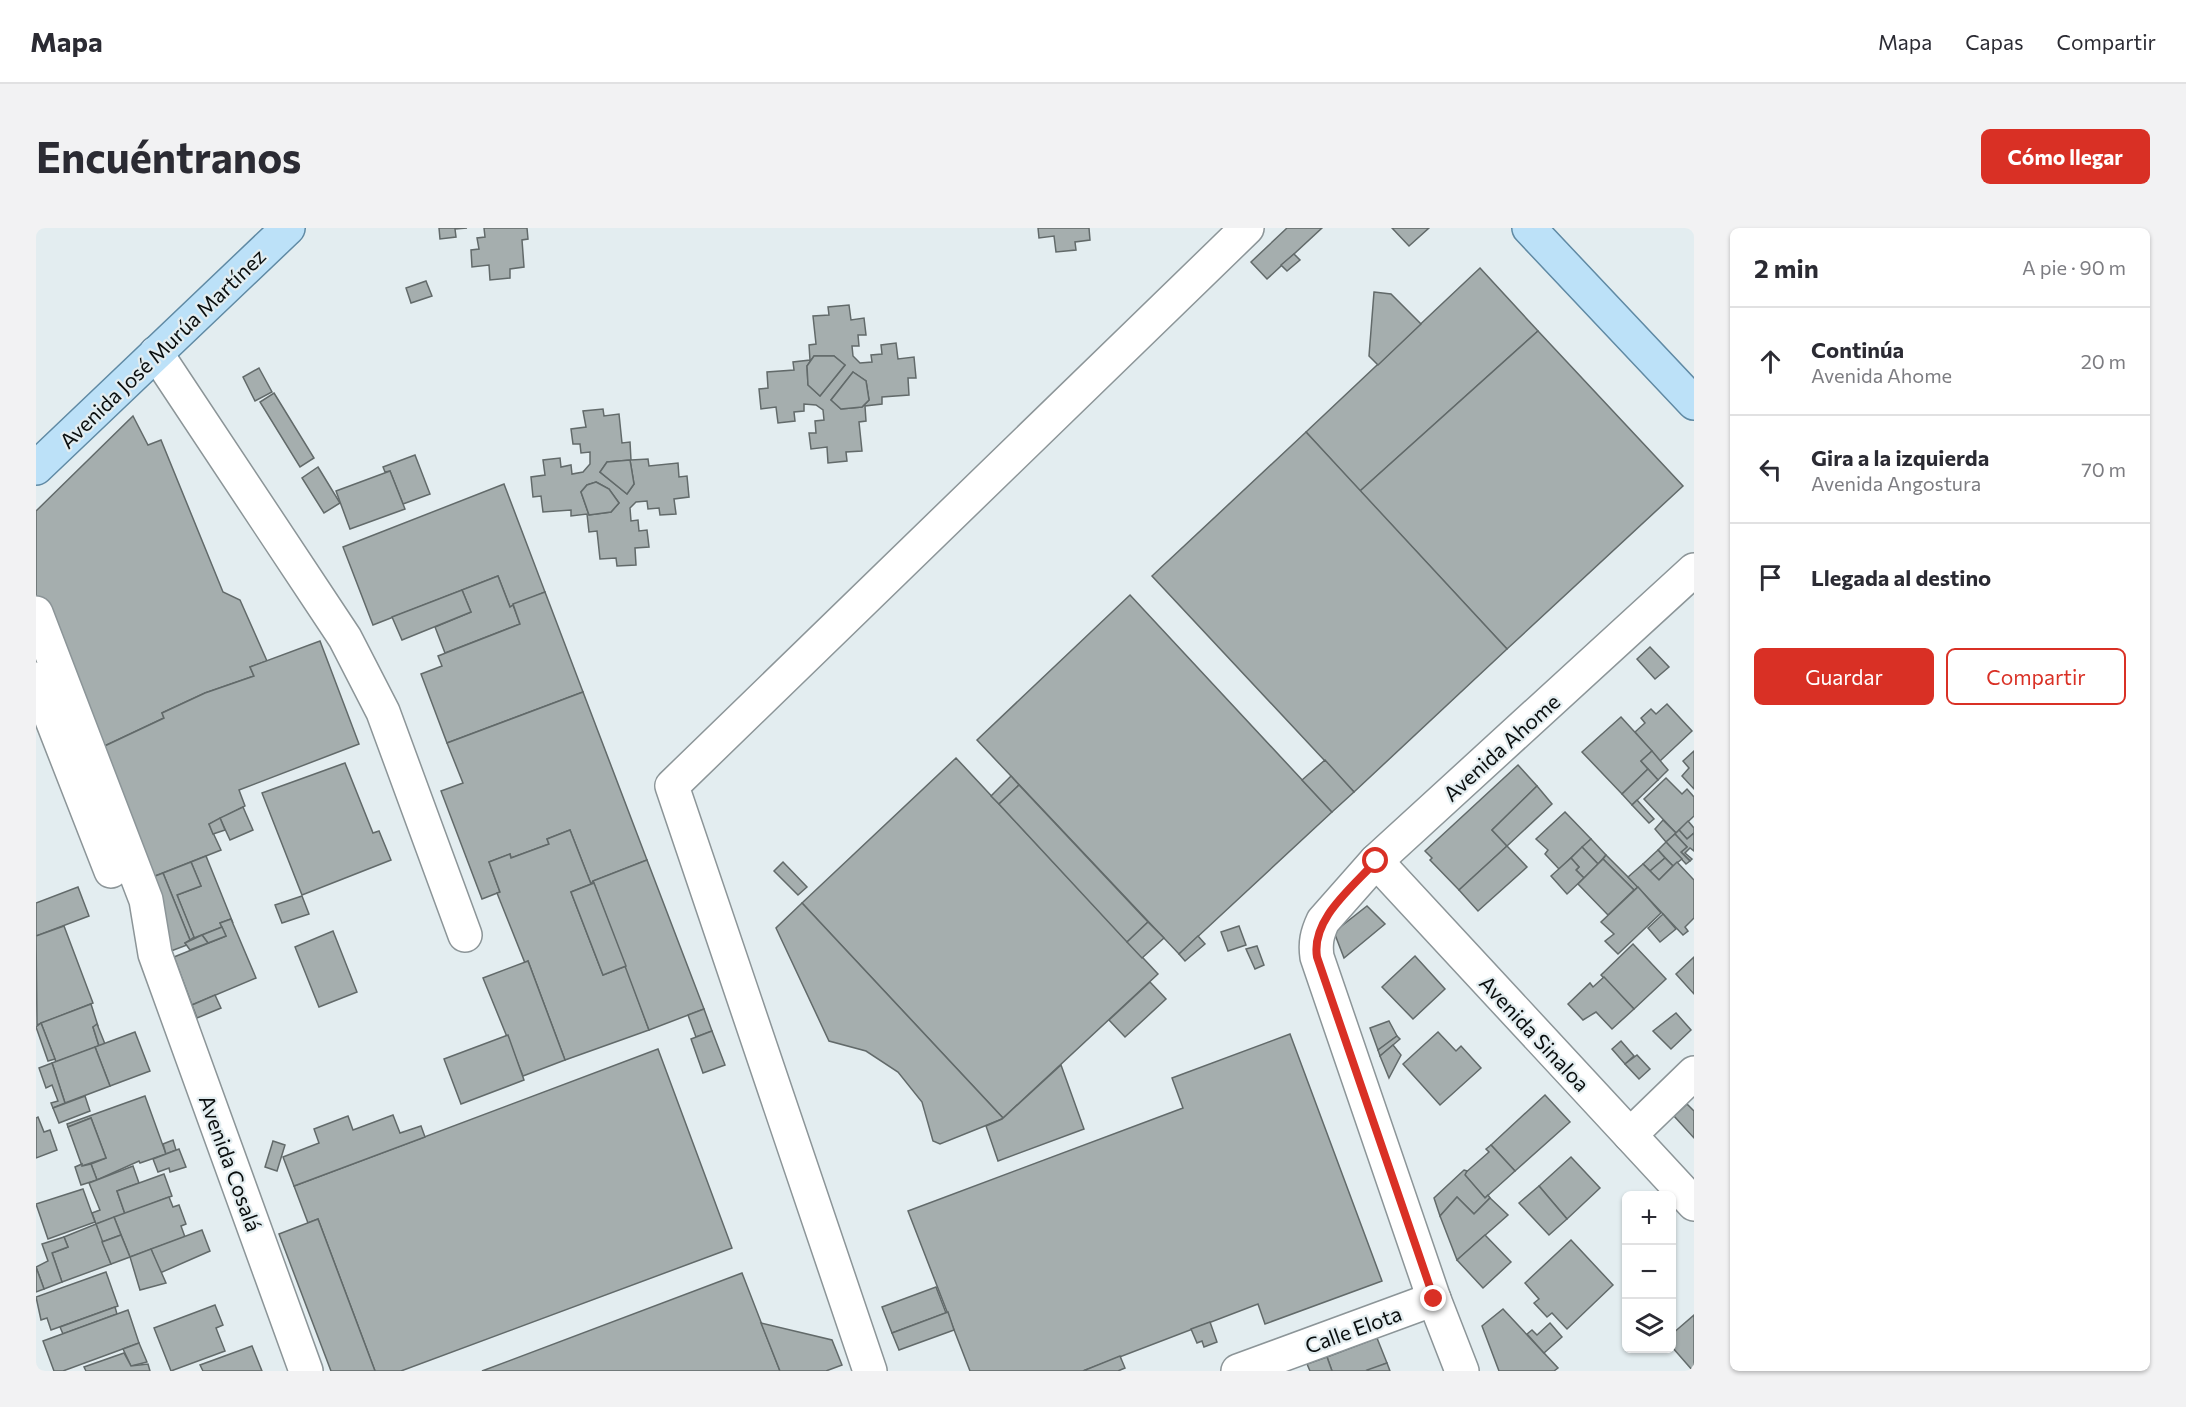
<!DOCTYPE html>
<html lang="es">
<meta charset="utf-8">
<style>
body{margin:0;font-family:Commissioner,sans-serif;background:#f2f2f3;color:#2b2b33}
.controls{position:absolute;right:18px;bottom:18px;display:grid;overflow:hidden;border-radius:9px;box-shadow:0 2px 4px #0004}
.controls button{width:54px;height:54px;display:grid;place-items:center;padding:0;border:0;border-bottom:2px solid #e1e1e2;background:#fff;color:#2b2b33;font:30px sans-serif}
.stop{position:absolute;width:18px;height:18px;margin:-14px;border:4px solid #d93025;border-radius:50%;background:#fff}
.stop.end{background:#d93025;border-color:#fff;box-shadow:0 2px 6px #0008}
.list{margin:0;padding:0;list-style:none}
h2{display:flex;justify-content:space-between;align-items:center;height:78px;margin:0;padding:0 24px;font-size:26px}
h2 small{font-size:20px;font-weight:400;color:#7c7c81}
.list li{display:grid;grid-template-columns:39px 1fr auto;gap:18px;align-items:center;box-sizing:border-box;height:108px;padding:0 24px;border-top:2px solid #e1e1e2}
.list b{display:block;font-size:22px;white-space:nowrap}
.list p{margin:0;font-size:20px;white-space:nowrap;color:#7c7c81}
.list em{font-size:20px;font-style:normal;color:#7c7c81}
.actions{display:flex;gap:12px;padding:18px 24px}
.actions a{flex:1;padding:14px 0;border:2px solid #d93025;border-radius:9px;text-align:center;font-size:21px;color:#d93025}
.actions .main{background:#d93025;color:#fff}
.icon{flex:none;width:33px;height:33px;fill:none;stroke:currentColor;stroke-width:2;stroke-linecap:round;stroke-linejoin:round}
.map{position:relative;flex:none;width:1658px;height:1143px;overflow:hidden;border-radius:9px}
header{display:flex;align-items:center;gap:36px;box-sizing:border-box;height:84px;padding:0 30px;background:#fff;border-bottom:2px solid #e1e1e2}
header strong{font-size:28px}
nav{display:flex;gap:33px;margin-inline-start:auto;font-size:21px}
.intro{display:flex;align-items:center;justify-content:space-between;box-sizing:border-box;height:144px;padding:0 36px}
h1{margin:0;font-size:42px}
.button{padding:15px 27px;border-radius:9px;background:#d93025;color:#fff;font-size:21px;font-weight:700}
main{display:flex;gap:36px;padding:0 36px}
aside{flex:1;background:#fff;border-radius:9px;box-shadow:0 2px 4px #0004}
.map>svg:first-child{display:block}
.building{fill:#a5aeae;stroke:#626a6a;stroke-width:1.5;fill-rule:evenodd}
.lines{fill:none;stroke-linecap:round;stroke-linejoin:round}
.minor-casing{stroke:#8c9598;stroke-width:36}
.major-casing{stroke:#608aa4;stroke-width:36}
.minor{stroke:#fff;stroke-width:33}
.major{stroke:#bce1f8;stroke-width:33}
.route{stroke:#d93025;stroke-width:8}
.labels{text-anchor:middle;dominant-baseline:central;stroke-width:4.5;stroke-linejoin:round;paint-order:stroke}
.street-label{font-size:21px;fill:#0a0e0e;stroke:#e3edf0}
</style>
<header>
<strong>Mapa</strong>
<nav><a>Mapa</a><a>Capas</a><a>Compartir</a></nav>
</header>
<div class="intro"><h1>Encuéntranos</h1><a class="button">Cómo llegar</a></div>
<main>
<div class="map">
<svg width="1658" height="1143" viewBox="0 0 1658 1143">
<rect width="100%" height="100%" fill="#e3edf0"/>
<g class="building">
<path d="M403 0H431L419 1 420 9 404 11Z"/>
<path d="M448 0H491L492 11 486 12 488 39 474 41V50L454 52 453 37 436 39 435 22 443 21 441 10 449 9Z"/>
<path d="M1002 0H1053L1054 12 1039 14 1040 22 1020 24 1018 8 1003 10Z"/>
<path d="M1251 0H1286L1231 51 1215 34Z"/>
<path d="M1356 0H1393L1373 18Z"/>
<path d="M1258 26 1264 32 1251 43 1245 37Z"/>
<path d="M1444 40 1502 103 1324 263 1270 204Z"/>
<path d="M390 53 396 68 375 75 370 60Z"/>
<path d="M1338 64 1355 66 1385 96 1342 137 1333 128Z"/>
<path d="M813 77 815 92 828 90 830 107H822L823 118H816L817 128 824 135 836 134 835 127 846 126 845 117 860 115 862 131 878 129 880 150H872L873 167 846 169V176L829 178 830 193 823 194 826 223 810 224 811 233 792 235 791 219 775 221 773 205H780L779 193 788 192 787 182 780 177 768 176V183L758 184 759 193 742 195 740 179 725 181 723 161 732 160 731 144 758 142 757 134 774 132 773 117 780 116 777 88 793 87 792 79ZM778 128H798L809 137 784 168 772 157 771 138ZM817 144 830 153 833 172 826 179 805 181 795 172Z"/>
<path d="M1502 103 1647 258 1471 421 1324 263Z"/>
<path d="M778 128H798L809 137 784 168 772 157 771 138Z"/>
<path d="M223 140 236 164 219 173 207 149Z"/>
<path d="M817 144 830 153 833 172 826 179 805 181 795 172Z"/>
<path d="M238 165 278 230 264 239 224 174Z"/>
<path d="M567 181 568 188 583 186 586 215 594 214 595 232 612 231 613 238 642 235 643 249 651 248 653 269 638 271 640 286 624 287 623 280 612 281 611 273 600 274 594 280 595 293 602 292 603 303 611 302 613 319 599 320 600 337 581 338 580 330 564 331 561 303 553 304 551 286 535 288V282L507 284 505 268 497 269 495 249 509 247 507 232 524 230 525 239 535 237 536 246 547 244 554 236V224L545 225 544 216H537L535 201 550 199 547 183ZM594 232 598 256 591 266 564 244 571 234ZM560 254 573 261 583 275 575 284 553 287 545 264 551 257Z"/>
<path d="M97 188 112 217 125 212 187 364 204 372 231 433 214 439 218 448 169 465 126 485 128 490 58 523 0 375V283Z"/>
<path d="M1270 204 1471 421 1318 564 1116 348Z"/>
<path d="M379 227 394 266 367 276 354 243 349 244 347 239Z"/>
<path d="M594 232 598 256 591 266 564 244 571 234Z"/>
<path d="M282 239 304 275 288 285 266 250Z"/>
<path d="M354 243 369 281 314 301 300 263Z"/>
<path d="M560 254 573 261 583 275 575 284 553 287 545 264 551 257Z"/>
<path d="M468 256 509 364 474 379 462 348 337 397 307 319Z"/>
<path d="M462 348 474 379 477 377 484 396 409 425 399 399 435 384 426 362Z"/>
<path d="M426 362 435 384 366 412 356 389Z"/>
<path d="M509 364 547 464 411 515 385 446 406 438 402 428 484 396 477 376Z"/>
<path d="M1094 367 1296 584 1143 726 941 512Z"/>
<path d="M284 413 323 516 203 562 209 578 173 596 185 622 109 652 58 523 128 490 126 485 169 465 218 448 214 439Z"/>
<path d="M1614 419 1633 439 1619 451 1601 431Z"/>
<path d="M547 464 611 632 557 653 555 656 534 602 511 611 513 616 475 630 474 626 453 634 464 664 446 671 405 563 427 555 411 515Z"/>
<path d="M1631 476 1656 503 1624 533 1599 504 1609 495 1605 490 1615 481 1620 486Z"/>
<path d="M1585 489 1616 523 1605 533 1612 541 1586 566 1546 524Z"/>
<path d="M1616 523 1632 542 1622 552 1605 533Z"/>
<path d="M1658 523V561L1646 548 1653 540 1647 533Z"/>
<path d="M920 530 1122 746 967 890 766 675Z"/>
<path d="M1289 532 1318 564 1296 584 1266 552Z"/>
<path d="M309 535 337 605 343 603 355 632 266 667 226 565Z"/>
<path d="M1482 537 1501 558 1456 602 1471 618 1423 662 1394 632 1396 630 1389 623Z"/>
<path d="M1612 541 1622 552 1596 577 1586 566Z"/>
<path d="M975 548 983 557 963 576 955 568Z"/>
<path d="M1630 550 1646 566 1651 561 1658 569V588L1640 605 1608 571Z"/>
<path d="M983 557 1112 694 1091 714 963 576Z"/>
<path d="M1501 558 1516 576 1471 618 1456 602Z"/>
<path d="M1601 572 1618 591 1613 595 1596 577Z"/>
<path d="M207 579 217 602 194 612 184 590Z"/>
<path d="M1529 584 1555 611 1523 641 1509 626 1512 622 1500 611Z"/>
<path d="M184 590 189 602 177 606 173 596Z"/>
<path d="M1627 592 1640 605 1630 614 1619 601Z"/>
<path d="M1652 593 1658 600V605L1651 611 1643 602Z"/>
<path d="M534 602 555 656 535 664 567 747 590 738 613 802 529 832 492 733 489 735 461 665 464 664 453 634 474 626 475 630 513 616 511 611Z"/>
<path d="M1643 602 1651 611 1658 605V623L1654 620 1649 625 1656 631 1654 633 1645 624 1651 619 1639 606Z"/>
<path d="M1639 606 1651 619 1645 624 1654 633 1650 636 1630 614Z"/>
<path d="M1555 611 1570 627 1562 636 1546 619Z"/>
<path d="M1630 614 1646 631 1637 638 1622 622Z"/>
<path d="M1471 618 1491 639 1442 683 1423 662Z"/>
<path d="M1546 619 1562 636 1548 650 1540 642 1543 639 1535 630Z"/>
<path d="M1622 622 1629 630 1614 643 1607 636Z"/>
<path d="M1570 627 1602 659 1598 662 1567 631Z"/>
<path d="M170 628 197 695 195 691 184 695 186 699 158 710 141 667 165 658 155 634Z"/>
<path d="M1535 630 1543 639 1540 642 1548 650 1531 666 1515 648Z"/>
<path d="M1629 630 1637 638 1623 652 1614 643Z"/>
<path d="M1567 631 1598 662 1572 687 1542 656Z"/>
<path d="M611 632 668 781 613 802 557 653Z"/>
<path d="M155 634 165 658 141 667 158 709 154 712 127 645Z"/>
<path d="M747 634 771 659 762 667 738 643Z"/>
<path d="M1641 634 1658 652V690L1649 699 1652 703 1647 707 1592 649 1607 636 1623 652Z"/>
<path d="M127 645 154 712 149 715 151 717 135 723 109 652Z"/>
<path d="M558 655 590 738 567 747 535 664Z"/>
<path d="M42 659 53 688 0 708V675Z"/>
<path d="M1602 659 1625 685 1582 726 1569 713 1578 706 1565 694Z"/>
<path d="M266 668 273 686 246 695 239 677Z"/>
<path d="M766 675 967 890 966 891 904 916 897 913 886 874 862 844 830 823 793 813 740 700Z"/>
<path d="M1331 678 1349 696 1308 730 1298 704Z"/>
<path d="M1627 686 1640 701 1624 714 1612 700Z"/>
<path d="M195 691 220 750 156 777 138 729 190 708 184 695Z"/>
<path d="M1112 694 1128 710 1106 730 1091 714Z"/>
<path d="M28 698 57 775 1 797 0 708Z"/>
<path d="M1203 698 1210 717 1192 723 1185 704Z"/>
<path d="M186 699 190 708 172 715 166 707Z"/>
<path d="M297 703 321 764 283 779 259 719Z"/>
<path d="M166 707 172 715 154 722 149 715Z"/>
<path d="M1162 708 1169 716 1149 733 1143 726Z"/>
<path d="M1597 716 1630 751 1598 781 1565 747Z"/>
<path d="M1221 718 1228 737 1219 741 1210 721Z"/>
<path d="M1379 728 1409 761 1377 791 1346 759Z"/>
<path d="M1658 729V766L1640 746Z"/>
<path d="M492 733 529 832 487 848 447 750Z"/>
<path d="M1568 749 1598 781 1576 801 1560 784 1547 792 1532 776 1554 755 1557 759Z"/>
<path d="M1114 754 1130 771 1089 809 1073 792Z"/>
<path d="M179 767 185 780 161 790 156 777Z"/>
<path d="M55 776 62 798 57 799 63 818 20 834 5 795Z"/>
<path d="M668 781 676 803 660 809 652 787Z"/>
<path d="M1640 785 1655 802 1635 821 1617 803Z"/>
<path d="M1353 793 1361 808 1342 822 1334 800Z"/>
<path d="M5 795 19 831 12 833 0 799Z"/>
<path d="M61 796 69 816 63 818 57 799Z"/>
<path d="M676 803 689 837 667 845 655 811Z"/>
<path d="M99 804 114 843 74 858 59 819Z"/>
<path d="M1402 804 1420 823 1425 818 1445 840 1404 877 1367 836Z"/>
<path d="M1254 806 1346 1053 1229 1096 1222 1076 1047 1143H934L872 983 1147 880 1136 850Z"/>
<path d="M472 807 488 852 425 876 408 831Z"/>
<path d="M1361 808 1364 811 1344 828 1342 822Z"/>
<path d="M1585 813 1598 828 1589 836 1576 821Z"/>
<path d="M1357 817 1365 827 1353 850 1344 828Z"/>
<path d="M59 819 74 858 29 875 16 835Z"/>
<path d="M622 821 696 1020 365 1143H339L282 991 272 995 258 958Z"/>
<path d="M1601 827 1614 841 1603 851 1589 836Z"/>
<path d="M16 835 29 875 17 880 15 875 22 873 16 857 10 860 3 840Z"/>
<path d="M1025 837 1048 901 962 933 950 898 966 891Z"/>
<path d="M1509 867 1534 894 1479 943 1455 917Z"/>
<path d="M49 868 54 883 23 895 17 880Z"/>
<path d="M109 868 130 926 104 935 103 933 61 952 55 936 70 930 55 890 32 899 31 896Z"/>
<path d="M1651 876 1658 883V910L1638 888Z"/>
<path d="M357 887 364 905 385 898 389 909 258 958 247 929 283 915 278 901 312 888 317 902Z"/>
<path d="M2 889 8 904 14 902 21 922 0 930V890Z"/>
<path d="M55 890 70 930 46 938 32 899Z"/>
<path d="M137 912 140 922 130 926 127 916Z"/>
<path d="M237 913 249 917 241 943 229 939Z"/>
<path d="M1455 917 1479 943 1449 970 1428 946 1453 924 1450 921Z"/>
<path d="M143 921 150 939 134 944 133 940 122 944 117 931Z"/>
<path d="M1535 929 1564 960 1531 991 1503 958Z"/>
<path d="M46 936V938L55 936 61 952 45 957 39 939Z"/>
<path d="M97 938 103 955 81 963 89 986 60 996 56 985 64 982 53 955Z"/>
<path d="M1428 942 1431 943 1429 947 1449 970 1452 967 1454 970 1438 986 1421 969 1404 988 1398 970Z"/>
<path d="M128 946 136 968 89 986 81 963Z"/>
<path d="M1503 958 1531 991 1513 1007 1483 975Z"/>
<path d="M47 961 59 994 12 1011 0 976Z"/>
<path d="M133 969 137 979 143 977 150 996 145 998 149 1009 94 1029 78 989Z"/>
<path d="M1421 969 1438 986 1454 970 1472 987 1421 1032 1404 988Z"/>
<path d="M78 989 85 1007 66 1014 60 996Z"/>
<path d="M282 991 339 1143H295L243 1006Z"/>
<path d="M60 996 75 1036 26 1054 16 1025 32 1019 28 1009Z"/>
<path d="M166 1002 174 1023 124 1045 115 1021Z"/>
<path d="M85 1007 94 1029 75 1036 66 1014Z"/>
<path d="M1449 1007 1475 1034 1447 1060 1421 1032Z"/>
<path d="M28 1009 32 1019 16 1025 26 1054 8 1061 0 1039 12 1033 6 1016Z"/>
<path d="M1535 1012 1577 1057 1531 1101 1516 1085 1511 1089 1498 1075 1503 1071 1489 1055Z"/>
<path d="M115 1021 130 1055 104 1062 94 1029Z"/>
<path d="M0 1039 8 1061 0 1064Z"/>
<path d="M70 1044 82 1078 15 1102 11 1090 5 1092 0 1069Z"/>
<path d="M706 1045 744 1143H446Z"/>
<path d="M900 1059 910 1085 856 1105 846 1079Z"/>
<path d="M179 1077 187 1097 180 1100 189 1123 135 1143 118 1100Z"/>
<path d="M79 1079 81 1086 27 1106 24 1099Z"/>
<path d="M1467 1081 1522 1140 1518 1143H1463L1446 1098Z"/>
<path d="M92 1082 103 1115 27 1143H18L7 1113Z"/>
<path d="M912 1084 918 1102 863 1122 856 1105Z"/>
<path d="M1658 1087V1143H1657L1636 1119V1106Z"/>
<path d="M1174 1094 1181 1114 1168 1119 1166 1113 1161 1115 1155 1101Z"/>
<path d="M725 1095 796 1112 806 1137 790 1143H744Z"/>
<path d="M1514 1095 1526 1109 1508 1125 1491 1106 1496 1102 1501 1107Z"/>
<path d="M1341 1110 1351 1135 1332 1143H1296L1291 1129Z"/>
<path d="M103 1115 111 1134 95 1138 87 1121Z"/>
<path d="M216 1118 226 1143H167L164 1137Z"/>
<path d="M88 1125 95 1138 112 1136 114 1143H50L48 1139Z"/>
<path d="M1084 1128 1089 1140 1082 1143H1047Z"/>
<path d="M1291 1129 1296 1143H1274L1271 1136Z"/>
<path d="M1351 1135 1354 1143H1332L1331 1142Z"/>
</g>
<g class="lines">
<defs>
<g id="minor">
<path d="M120 125 309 410 347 484 429 707"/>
<path d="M0 385 110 672 119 726 270 1143"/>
<path d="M0 451 75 643"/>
<path d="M1340 633 1658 976"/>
<path d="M1594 907 1658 845"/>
<path d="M834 1143 636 558 1211 0"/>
<path d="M1202 1143 1398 1071"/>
<path d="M1426 1143 1398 1071 1281 729C1279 715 1281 706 1287 693L1340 633 1658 342"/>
</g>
<g id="major">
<path d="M1493 0 1658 175"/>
<path d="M0 240 252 0"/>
</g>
</defs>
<use href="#minor" class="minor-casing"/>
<use href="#major" class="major-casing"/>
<use href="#minor" class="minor"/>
<use href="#major" class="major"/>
</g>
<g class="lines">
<path class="route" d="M1340 633C1316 660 1275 691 1281 729L1398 1071"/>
</g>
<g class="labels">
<g class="street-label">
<text transform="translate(126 120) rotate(-44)">Avenida José Murúa Martínez</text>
<text transform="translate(1465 519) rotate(-42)">Avenida Ahome</text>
<text transform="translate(1499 805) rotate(47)">Avenida Sinaloa</text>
<text transform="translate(195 935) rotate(70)">Avenida Cosalá</text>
<text transform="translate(1317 1101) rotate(-20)">Calle Elota</text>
</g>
</g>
</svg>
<div class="controls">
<button>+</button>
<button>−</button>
<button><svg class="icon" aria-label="layers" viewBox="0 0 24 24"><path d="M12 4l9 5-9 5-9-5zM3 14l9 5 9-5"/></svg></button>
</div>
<div class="stop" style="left:1340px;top:633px"></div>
<div class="stop end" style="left:1398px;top:1071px"></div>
</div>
<aside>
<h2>2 min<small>A pie · 90 m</small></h2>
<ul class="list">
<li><svg class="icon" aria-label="ahead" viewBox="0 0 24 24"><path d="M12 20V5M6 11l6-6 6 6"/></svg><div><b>Continúa</b><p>Avenida Ahome</p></div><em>20 m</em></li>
<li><svg class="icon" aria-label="left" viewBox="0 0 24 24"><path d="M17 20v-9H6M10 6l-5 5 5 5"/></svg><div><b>Gira a la izquierda</b><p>Avenida Angostura</p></div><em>70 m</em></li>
<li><svg class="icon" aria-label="arrive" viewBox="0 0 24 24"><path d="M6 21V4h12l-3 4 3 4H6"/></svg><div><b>Llegada al destino</b></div></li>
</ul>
<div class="actions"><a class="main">Guardar</a><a>Compartir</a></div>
</aside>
</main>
